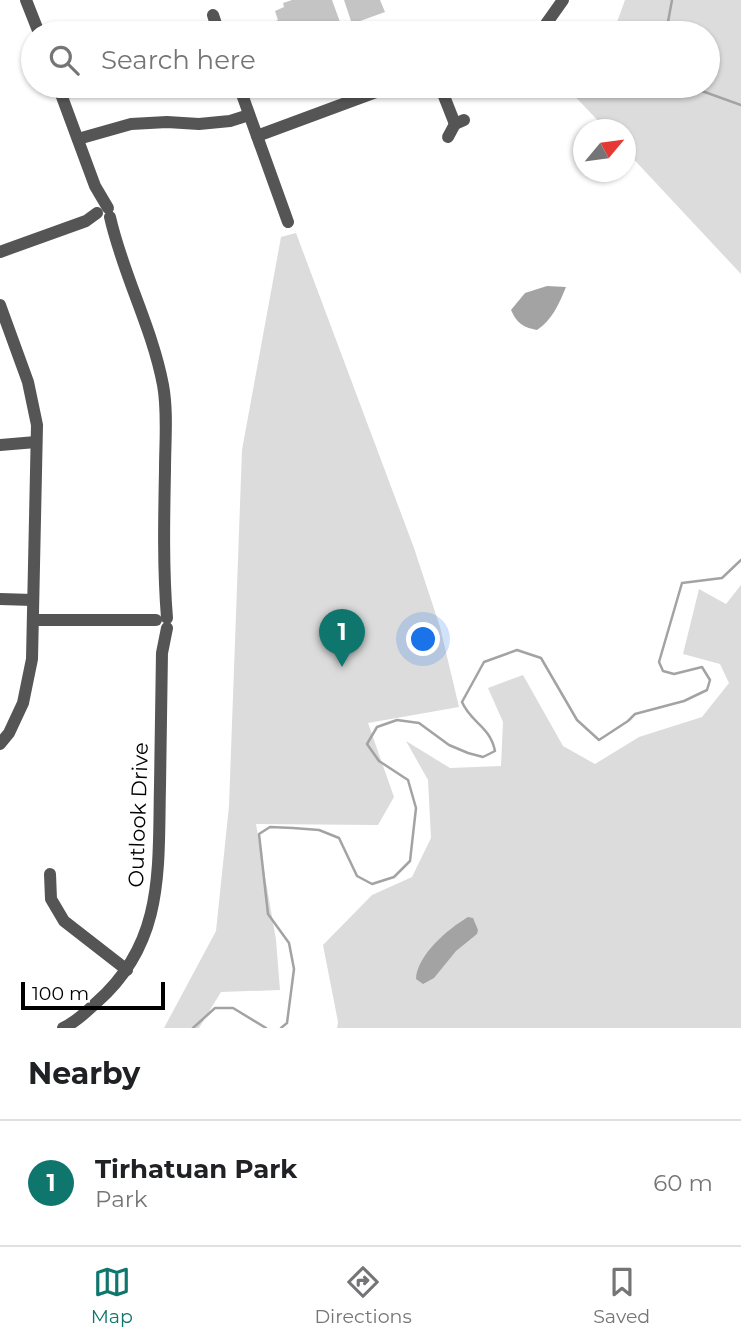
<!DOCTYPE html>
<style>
body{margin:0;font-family:Montserrat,sans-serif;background:#f6f6f6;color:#202124}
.compass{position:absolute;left:573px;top:119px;width:63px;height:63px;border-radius:50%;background:#fff;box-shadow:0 2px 5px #0004;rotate:61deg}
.scale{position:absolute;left:21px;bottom:18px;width:144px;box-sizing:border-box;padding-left:7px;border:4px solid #000;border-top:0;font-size:19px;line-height:24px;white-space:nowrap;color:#000;-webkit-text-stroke:5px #fff;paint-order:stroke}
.you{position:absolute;left:424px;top:640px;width:24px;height:24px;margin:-18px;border:5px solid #fff;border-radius:50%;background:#1a73e8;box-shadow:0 0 0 10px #1a73e833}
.badge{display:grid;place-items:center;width:46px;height:46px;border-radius:50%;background:#0f766e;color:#fff;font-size:23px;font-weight:700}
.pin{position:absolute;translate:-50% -58px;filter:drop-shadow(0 2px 4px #0008)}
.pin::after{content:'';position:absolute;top:37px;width:24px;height:21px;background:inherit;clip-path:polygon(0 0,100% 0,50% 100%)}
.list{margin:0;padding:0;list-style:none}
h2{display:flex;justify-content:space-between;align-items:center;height:91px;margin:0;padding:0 28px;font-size:30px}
h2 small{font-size:23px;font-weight:400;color:#757577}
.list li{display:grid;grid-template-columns:46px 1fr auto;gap:21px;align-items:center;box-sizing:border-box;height:126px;padding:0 28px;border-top:2px solid #e0e0e0}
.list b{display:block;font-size:26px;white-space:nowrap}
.list p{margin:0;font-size:23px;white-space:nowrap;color:#757577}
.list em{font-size:23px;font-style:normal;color:#757577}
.icon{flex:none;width:38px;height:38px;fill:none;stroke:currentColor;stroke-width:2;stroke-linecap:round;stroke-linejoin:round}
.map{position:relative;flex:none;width:741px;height:1028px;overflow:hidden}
.search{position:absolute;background:#fff;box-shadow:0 2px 5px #0004;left:21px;right:21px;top:21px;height:77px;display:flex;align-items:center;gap:18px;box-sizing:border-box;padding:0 24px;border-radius:38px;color:#757577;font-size:26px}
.sheet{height:217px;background:#fff}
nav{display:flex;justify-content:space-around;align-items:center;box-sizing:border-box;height:98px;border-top:2px solid #e0e0e0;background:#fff;font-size:19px;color:#757577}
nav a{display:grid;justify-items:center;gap:4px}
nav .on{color:#0f766e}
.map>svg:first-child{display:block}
.green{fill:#dcdcdc}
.water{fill:#a3a3a3}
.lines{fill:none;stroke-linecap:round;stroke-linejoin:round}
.stream{stroke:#a3a3a3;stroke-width:2.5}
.building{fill:#c4c4c4}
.minor{stroke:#555;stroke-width:12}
.labels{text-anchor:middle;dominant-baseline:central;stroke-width:5;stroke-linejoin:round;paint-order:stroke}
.street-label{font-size:21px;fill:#000;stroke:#fff}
</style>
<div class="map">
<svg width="741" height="1028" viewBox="0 0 741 1028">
<rect width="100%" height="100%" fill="#fff"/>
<g class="green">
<path d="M625 0H741V274L626 151V130L606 129 565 86H708V33H613Z"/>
<path d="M296 233 414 548 440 627 459 707 368 723 394 797 378 825 256 824 276 940 280 990 221 992 199 1028H164L216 931 229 806 242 450 281 237Z"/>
<path d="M741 585V1028H337L338 1022 323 945 372 895 412 877 431 838 428 780 406 741 450 768 501 766 503 722 488 688 523 675 563 746 595 764 639 737 702 717 729 683 720 664 683 654 699 589 726 604Z"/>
</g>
<g class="water">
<path d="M547 286 566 287C559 304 552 320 537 330 522 327 517 323 511 310L525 293Z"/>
<path d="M468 917 473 918 478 930 477 934 456 951 434 978 423 984 416 979C417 955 448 929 468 917Z"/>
</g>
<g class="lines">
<g class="stream">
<path d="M666 33 672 0"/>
<path d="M688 86 741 105"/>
<path d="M193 1028 215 1008H233L266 1028"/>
<path d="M281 1028 287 1023 294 969 289 943 268 914 259 834 270 827 293 828 319 830 339 838 357 876 372 884 394 877 410 861 416 808 408 780 379 761 367 744 377 727 397 720 419 723 449 745 468 753 483 757 495 751C490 726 471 723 462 702L484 662 517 650 541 658 577 720 599 740 628 721 635 714 684 701 707 690 710 680 702 667 674 674 663 671 659 662 682 583 722 578 741 560"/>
</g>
</g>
<g class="building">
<path d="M292 0H332L340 22 318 30 319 33H275L271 23 278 20 275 11 284 7 283 3Z"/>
<path d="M344 0H380L385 12 352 24Z"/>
</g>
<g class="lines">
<g class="minor">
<path d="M26 0 39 33"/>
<path d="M213 15 219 33"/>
<path d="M546 24 563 0"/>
<path d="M58 86 95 186 108 208"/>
<path d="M239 86 288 222"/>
<path d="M440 86 455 124"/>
<path d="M257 136 392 86"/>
<path d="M448 137 455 124 464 120"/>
<path d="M78 139 131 124 167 122 199 124 230 121 249 115"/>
<path d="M110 217C123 275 152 327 163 385 168 412 165 442 165 470 164 519 163 569 167 618"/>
<path d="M0 252 86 221 97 213"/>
<path d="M0 305 28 382 37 425 32 659 23 703 9 733 0 744"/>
<path d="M0 445 36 442"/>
<path d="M0 599 33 600"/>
<path d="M34 620H156"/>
<path d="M50 874 51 899 64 921 127 970"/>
<path d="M63 1028C76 1022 86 1012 97 1002 165 942 158 869 160 786 161 741 161 697 162 653L167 628"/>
</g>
</g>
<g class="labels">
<g class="street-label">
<text transform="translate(138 815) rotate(-88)">Outlook Drive</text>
</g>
</g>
</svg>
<svg class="compass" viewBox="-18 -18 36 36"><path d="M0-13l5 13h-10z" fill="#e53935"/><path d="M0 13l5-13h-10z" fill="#757577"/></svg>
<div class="scale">100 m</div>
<div class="you"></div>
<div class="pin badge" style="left:342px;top:667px">1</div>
<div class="search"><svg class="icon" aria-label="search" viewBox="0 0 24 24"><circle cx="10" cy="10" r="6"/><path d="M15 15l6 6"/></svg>Search here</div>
</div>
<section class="sheet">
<h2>Nearby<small></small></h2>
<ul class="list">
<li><span class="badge">1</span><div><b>Tirhatuan Park</b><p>Park</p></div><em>60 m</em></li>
</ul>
</section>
<nav>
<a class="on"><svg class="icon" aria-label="map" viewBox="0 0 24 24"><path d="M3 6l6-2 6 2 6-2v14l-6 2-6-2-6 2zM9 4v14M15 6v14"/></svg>Map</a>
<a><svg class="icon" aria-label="directions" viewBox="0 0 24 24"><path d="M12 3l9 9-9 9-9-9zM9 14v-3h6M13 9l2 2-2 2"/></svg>Directions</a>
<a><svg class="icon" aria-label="saved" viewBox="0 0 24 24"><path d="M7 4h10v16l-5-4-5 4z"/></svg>Saved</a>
</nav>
